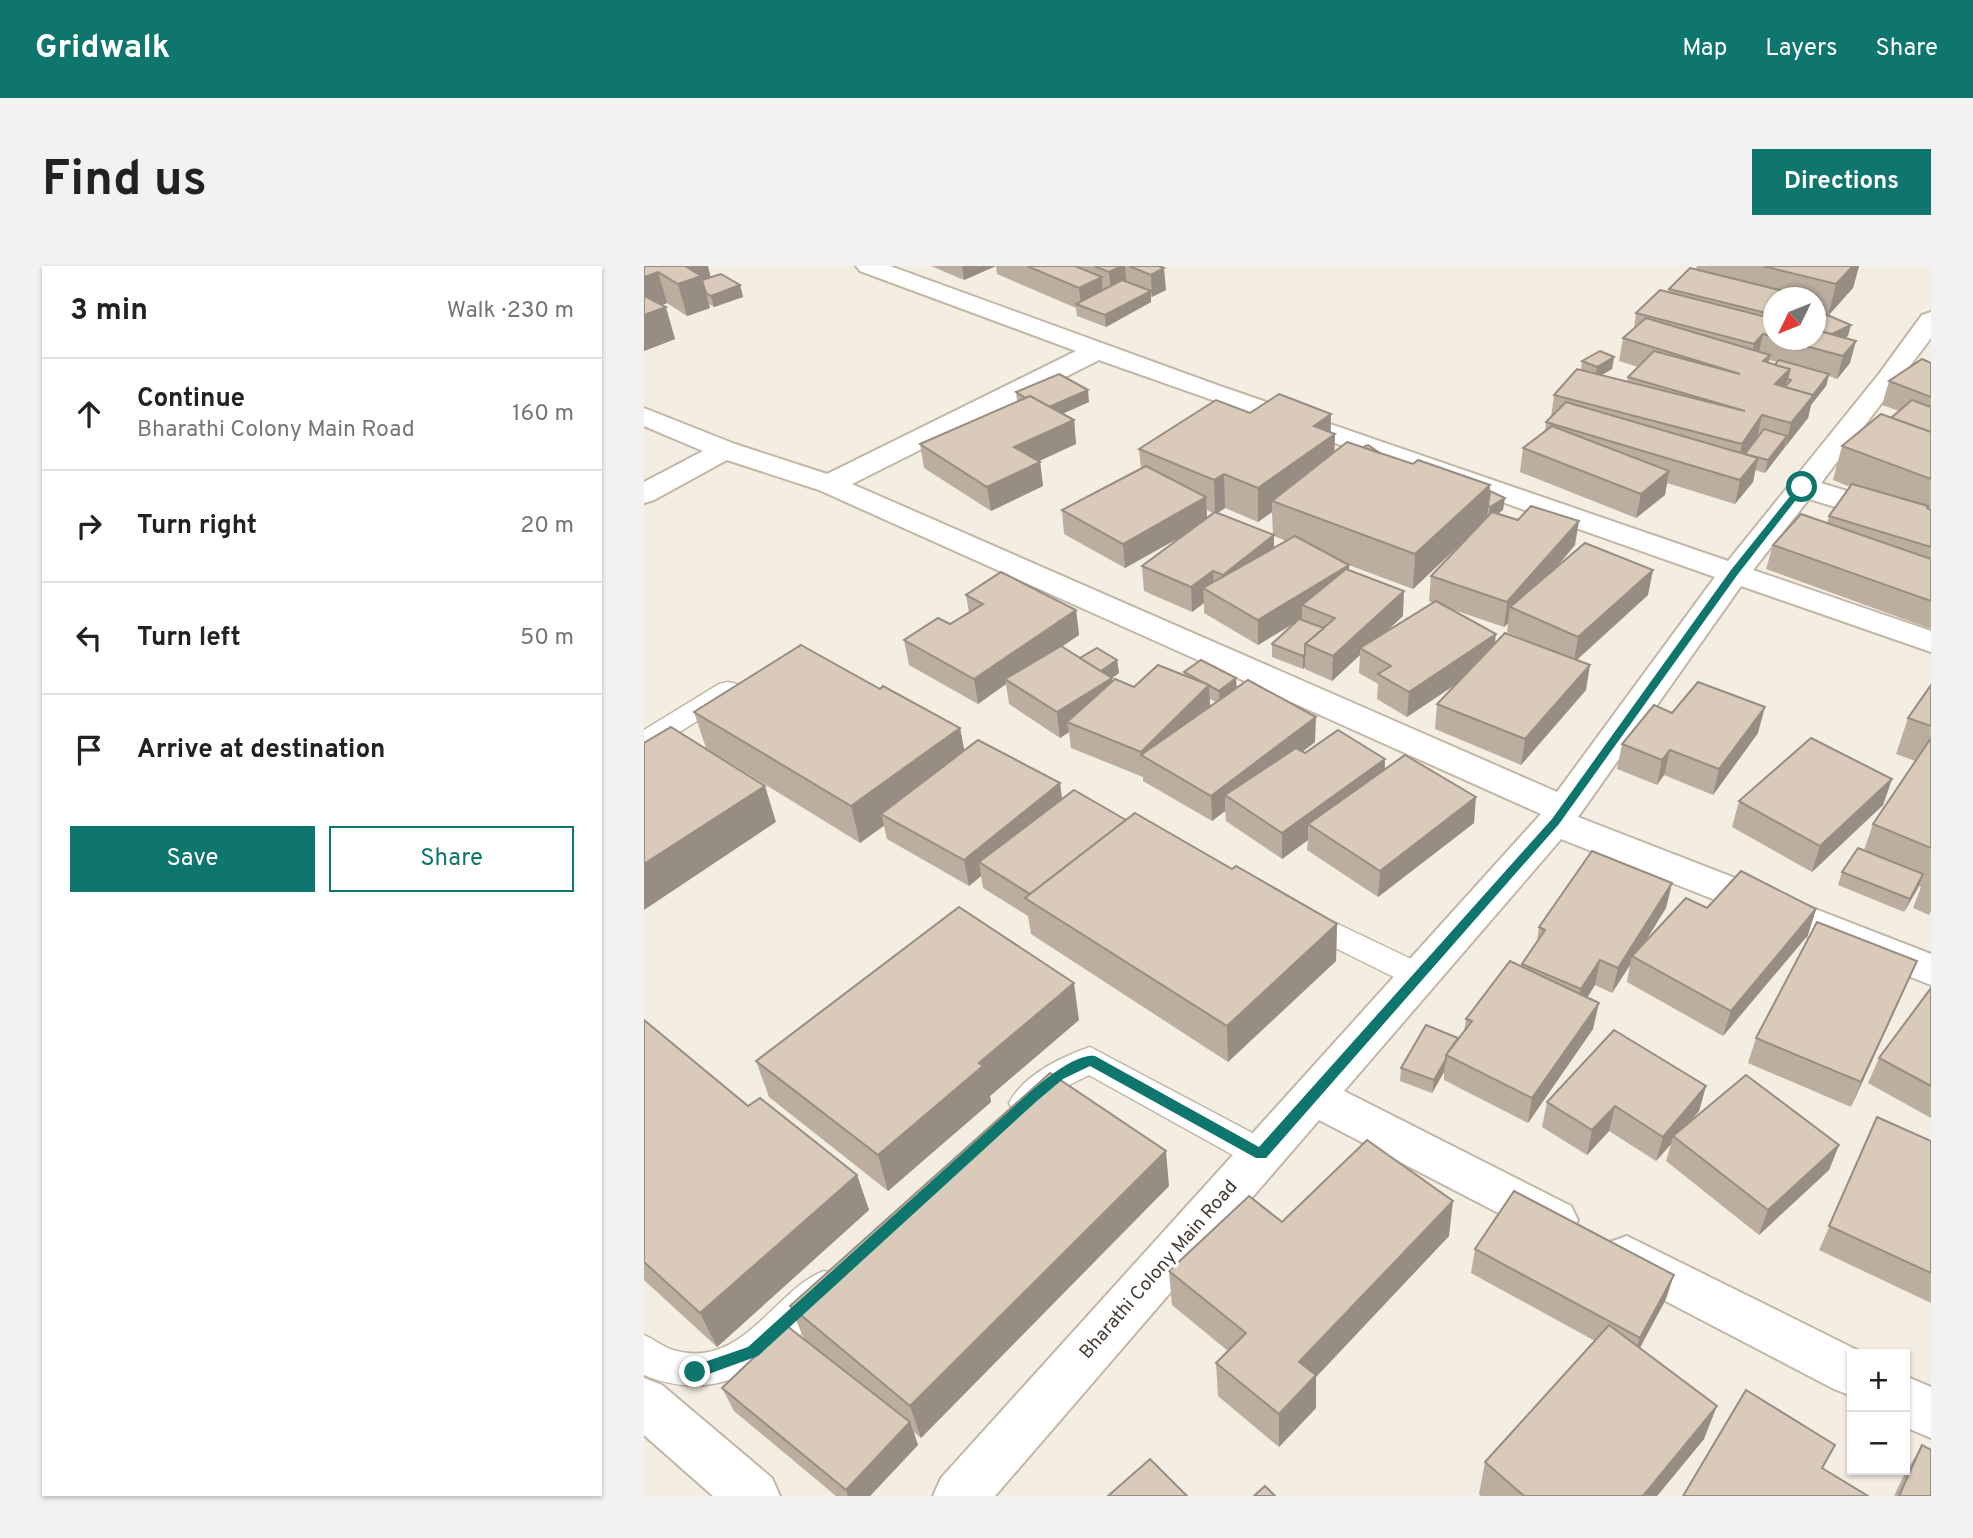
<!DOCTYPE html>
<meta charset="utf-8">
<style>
body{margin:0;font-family:Overpass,sans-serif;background:#f2f2f2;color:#222}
.controls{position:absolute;right:21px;bottom:21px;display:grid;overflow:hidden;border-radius:0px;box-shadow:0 2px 5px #0004}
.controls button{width:63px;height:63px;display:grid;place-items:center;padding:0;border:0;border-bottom:2px solid #e0e0e0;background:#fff;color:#222;font:35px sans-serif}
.compass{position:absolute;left:1119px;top:21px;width:63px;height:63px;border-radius:50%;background:#fff;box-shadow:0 2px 5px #0004;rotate:227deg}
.stop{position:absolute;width:21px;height:21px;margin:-16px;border:5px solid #0f766e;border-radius:50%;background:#fff}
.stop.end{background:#0f766e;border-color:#fff;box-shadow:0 2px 7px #0008}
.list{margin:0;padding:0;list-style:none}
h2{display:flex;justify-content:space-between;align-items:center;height:91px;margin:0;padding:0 28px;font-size:30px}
h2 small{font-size:23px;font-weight:400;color:#767676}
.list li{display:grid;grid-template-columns:46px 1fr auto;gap:21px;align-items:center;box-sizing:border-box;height:112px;padding:0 28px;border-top:2px solid #e0e0e0}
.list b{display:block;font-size:26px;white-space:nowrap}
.list p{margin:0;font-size:23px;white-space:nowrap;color:#767676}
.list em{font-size:23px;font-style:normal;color:#767676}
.actions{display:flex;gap:14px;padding:21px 28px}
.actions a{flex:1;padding:16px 0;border:2px solid #0f766e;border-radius:0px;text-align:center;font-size:24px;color:#0f766e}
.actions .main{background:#0f766e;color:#fff}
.icon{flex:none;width:38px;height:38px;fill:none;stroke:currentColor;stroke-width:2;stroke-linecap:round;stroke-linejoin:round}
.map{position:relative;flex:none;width:1287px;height:1230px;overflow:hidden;border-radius:0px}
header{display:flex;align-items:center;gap:42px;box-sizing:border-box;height:98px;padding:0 35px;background:#0f766e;color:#fff}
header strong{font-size:33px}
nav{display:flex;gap:38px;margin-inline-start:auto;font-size:24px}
.intro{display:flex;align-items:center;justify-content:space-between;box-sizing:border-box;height:168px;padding:0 42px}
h1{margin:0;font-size:49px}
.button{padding:18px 32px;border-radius:0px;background:#0f766e;color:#fff;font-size:24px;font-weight:700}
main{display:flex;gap:42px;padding:0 42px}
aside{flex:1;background:#fff;border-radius:0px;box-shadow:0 2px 5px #0004}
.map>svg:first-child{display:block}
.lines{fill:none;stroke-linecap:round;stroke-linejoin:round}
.lane-casing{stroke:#c2b7a7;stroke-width:3}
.street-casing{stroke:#c2b7a7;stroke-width:4}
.lane{fill:#fff;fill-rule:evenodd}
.street{fill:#fff;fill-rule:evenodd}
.wall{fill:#bbae9f;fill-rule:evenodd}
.shaded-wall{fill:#988d82}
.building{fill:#d9cab9;stroke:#988d82;stroke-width:2}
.route{fill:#0f766e}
.labels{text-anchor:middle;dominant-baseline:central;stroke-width:6;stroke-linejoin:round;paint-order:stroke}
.street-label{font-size:19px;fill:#453c32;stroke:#fff}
</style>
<header>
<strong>Gridwalk</strong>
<nav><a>Map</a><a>Layers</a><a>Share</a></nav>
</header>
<div class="intro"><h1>Find us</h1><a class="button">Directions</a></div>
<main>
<aside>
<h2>3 min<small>Walk · 230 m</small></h2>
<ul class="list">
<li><svg class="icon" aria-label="ahead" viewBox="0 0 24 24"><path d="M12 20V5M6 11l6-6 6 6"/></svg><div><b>Continue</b><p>Bharathi Colony Main Road</p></div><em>160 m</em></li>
<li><svg class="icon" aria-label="right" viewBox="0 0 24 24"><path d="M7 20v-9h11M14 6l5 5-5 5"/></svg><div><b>Turn right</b></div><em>20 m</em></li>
<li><svg class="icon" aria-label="left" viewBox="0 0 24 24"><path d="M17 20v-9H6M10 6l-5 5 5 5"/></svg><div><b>Turn left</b></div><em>50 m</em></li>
<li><svg class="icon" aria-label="arrive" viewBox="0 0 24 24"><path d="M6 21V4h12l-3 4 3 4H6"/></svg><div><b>Arrive at destination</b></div></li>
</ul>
<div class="actions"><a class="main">Save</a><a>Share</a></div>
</aside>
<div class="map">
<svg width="1287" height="1230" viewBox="0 0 1287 1230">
<rect width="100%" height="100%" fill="#f3ede2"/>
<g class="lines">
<defs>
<g id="lane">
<path d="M84 416 93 418 97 424 93 430 10 482 0 485V464L75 418Z"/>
<path d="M656 640 786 702 791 710 786 718 775 722 764 718 645 659 641 651 645 643Z"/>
<path d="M446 781 629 878 634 888 629 898 617 902 605 898 445 809 427 818 394 847 382 851 370 847 365 837C380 809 417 791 446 781Z"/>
<path d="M180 1005 193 1009 199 1021C191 1037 177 1049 164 1061 116 1108 66 1136 0 1109V1069C10 1073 19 1081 29 1084 98 1105 131 1023 180 1005Z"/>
</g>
<g id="street">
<path d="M212 0H246L573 119 1084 295 1235 108 1278 49 1287 46V72L1177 217 1287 251V270L1165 233 1109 304 1287 365V386L1097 320 934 551 1287 688V719L917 573 700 825 927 940 934 954 927 968 911 974 895 968 675 854 351 1230H289L297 1212 897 548 175 224 83 194 10 234 0 237V216L59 185 0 160V142L91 178 183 208 432 85 216 5ZM455 94 1071 311 913 526 208 218Z"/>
<path d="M983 970 1221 1088H1208V1130L1190 1123 966 1006 959 991 966 976Z"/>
<path d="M1261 1110 1287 1121V1172L1261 1161Z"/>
<path d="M0 1112 18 1119 128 1212 136 1230H69L0 1169Z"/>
</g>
</defs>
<use href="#lane" class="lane-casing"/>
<use href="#street" class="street-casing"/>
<use href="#lane" class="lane"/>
<use href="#street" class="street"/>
</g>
<g class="wall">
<path d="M0 0 67 11 96 19 99 31 70 41 65 38 66 42 43 50 23 37 18 39 31 73 0 85Z"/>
<path d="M287 0H515L522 24 507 31V36L462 61 433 50 432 42 353 8 352 0 320 14Z"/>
<path d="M1053 0H1215L1209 22 1184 49 1204 70 1201 72 1206 97 1193 113 1185 110 1182 120 1167 139 1164 152 1121 207 1111 204 1109 216 1091 238 1023 217 1021 229 992 252 876 206 879 182 901 166 902 156 907 151 910 129 937 104 938 95 970 91 968 103 958 109 983 116 984 111 994 101 975 95 979 72 990 62 992 47 1024 26 1025 23 1052 3ZM1130 32H1172V47H1173L1172 74H1130ZM1125 94 1133 96 1131 99 1124 97Z"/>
<path d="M1287 97V363L1122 303 1129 279 1183 257 1185 250 1206 221 1189 214 1198 180 1247 152 1255 145 1238 139 1245 115Z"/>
<path d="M372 126 445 136 418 148 430 154 432 178 394 195 396 196 399 220 347 245 280 202 276 178 373 135Z"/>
<path d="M606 147 687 148V166L691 168 690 186 737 187 769 198 846 219V225L859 244 854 248 931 279 911 303 1004 329 933 394 942 424 877 499 791 463 793 438 811 419 763 451 733 433 734 418 715 407 716 389 688 415 661 403V401L659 403 628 391V378L649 358 614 379 560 347V337L548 346 500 325 498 300 540 269 481 302 420 268 418 244 497 202 495 183ZM581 242 614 256 628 246 629 269 574 247ZM563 244 569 247 563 252ZM630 270 642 275 630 281ZM822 273 787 310 785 335 789 337 740 367 759 350 705 304V299L702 298 769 323ZM807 343 860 361 864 357 863 366 884 375 851 377Z"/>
<path d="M322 329 432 344 435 369 417 380 436 392 473 394 475 407 468 412V415L490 421 540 409V406L593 422 671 476 659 485 661 487 741 493V503L830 557 734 631 663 584 664 574 638 593 582 555 581 545 568 555 499 515V511L427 482 425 466 416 472 365 438 362 418 334 438 265 399 260 374 306 358 325 347ZM566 433 572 436 566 440Z"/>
<path d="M1287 419V645L1285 649 1269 642 1277 621 1275 620 1260 646 1194 619 1198 606 1220 584 1229 558 1271 495 1252 488 1264 452Z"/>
<path d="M236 423 316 462 320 485 416 517 418 533 482 554 588 603 693 658 692 695 584 796 387 668 384 650 339 622 337 610 325 620 243 573 240 560 216 577 62 482 50 446Z"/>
<path d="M1028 447 1114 467 1069 529 1020 509 1013 519 973 503 978 478Z"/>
<path d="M1248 513 1239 539 1168 606 1088 561 1095 535Z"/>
<path d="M1028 617 1022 642 999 679 1063 642 1172 643 1164 669 1079 770 983 716 986 699 968 727 951 719 943 732 949 763 884 857 800 814V806L788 827 756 815 757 802 814 773 820 766 822 753 877 701 878 698 893 676 895 661Z"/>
<path d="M1273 695 1262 720 1207 841 1104 797 1112 772Z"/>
<path d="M1287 722V852L1224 817 1235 792Z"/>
<path d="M0 754 104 840 213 909 225 944 73 1081 0 1014Z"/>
<path d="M435 754 346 830 347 836 244 925 125 831 112 795Z"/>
<path d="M1062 820 1055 845 1045 856 1195 879 1185 904 1115 969 1022 895 1027 878 1012 895 965 865 943 889 898 861 903 836Z"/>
<path d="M1233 851 1287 875V1037L1175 984Z"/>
<path d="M525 920 277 1172 270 1166 274 1179 226 1230H192L90 1145 78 1122 160 1073 146 1040Z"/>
<path d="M638 956 805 970 672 1111V1142L635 1181 574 1130 572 1097 584 1085 528 1039 525 1005Z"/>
<path d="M831 983 1022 1033 996 1082 1060 1173 1013 1230H837L835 1228 841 1196 951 1075 827 1007Z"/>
<path d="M1278 1179 1287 1230H1250L1259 1211Z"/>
</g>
<g class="shaded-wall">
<path d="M38 0H64L69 21 61 24 66 42 43 50 34 18Z"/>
<path d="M318 0H352L320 14Z"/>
<path d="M478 0H481L483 21 467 28 465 6Z"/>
<path d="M1209 0H1215L1209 22 1184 50 1192 18Z"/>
<path d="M520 2 522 24 508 31 507 9Z"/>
<path d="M14 6 23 37 2 45 0 39V11Z"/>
<path d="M458 11 459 33 437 40 435 22Z"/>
<path d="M96 19 99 31 70 41 67 30Z"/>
<path d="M507 25V36L462 61 461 49Z"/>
<path d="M22 41 31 73 0 85V49Z"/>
<path d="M1207 59 1204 70 1178 84 1181 72Z"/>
<path d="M1119 68 1114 91 1105 101 1110 78Z"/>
<path d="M1212 75 1206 97 1193 113 1199 90Z"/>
<path d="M1126 89 1121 112 1119 95Z"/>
<path d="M970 91 968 103 951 113 953 101Z"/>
<path d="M1146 103 1140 126 1131 118Z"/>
<path d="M1185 108 1182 120 1167 139 1164 152 1141 181 1147 157Z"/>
<path d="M444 124 445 136 402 155 400 143Z"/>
<path d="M687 148 686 171 691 168 690 201 628 235V246L614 256V222L670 160Z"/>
<path d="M1118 149 1113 172 1093 202 1098 178Z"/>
<path d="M430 154 432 178 374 205 370 181Z"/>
<path d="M1143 170 1140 182 1121 207 1124 194Z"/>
<path d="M1114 192 1109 216 1091 238 1096 214Z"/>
<path d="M396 196 399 220 347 245 343 221Z"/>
<path d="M1025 205 1021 229 992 252 997 228Z"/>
<path d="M580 208 581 242 571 248 570 214Z"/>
<path d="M846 219 843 253 769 323 771 288Z"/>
<path d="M562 231 563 256 481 302 479 278Z"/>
<path d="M861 232 859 244 844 253 846 241Z"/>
<path d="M935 255 931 279 875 345 866 341 864 357 860 361 863 336Z"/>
<path d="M630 269V294L580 334 579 309Z"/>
<path d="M705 299V324L658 339V352L614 379V354Z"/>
<path d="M1009 304 1004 329 930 396 934 371Z"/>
<path d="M569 305 570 328 559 322 560 337 548 346 547 321Z"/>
<path d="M760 325 759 350 721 385 716 382V389L688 415 689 390Z"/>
<path d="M432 344 435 369 366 416 361 413 362 418 334 438 330 413Z"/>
<path d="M852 368 849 393 763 451 765 426Z"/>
<path d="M661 388V401L659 403V390Z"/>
<path d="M473 394 475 407 468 412 470 437 423 456 425 466 416 472 413 446 450 409Z"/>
<path d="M946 399 942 424 877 499 881 473Z"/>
<path d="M592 412 593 425 576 438 575 425Z"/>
<path d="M565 419 566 444 497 489 499 512 497 486Z"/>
<path d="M1121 441 1114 467 1069 529 1075 503Z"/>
<path d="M672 451 671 476 592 537 581 529V545L568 555 567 530Z"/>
<path d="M316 462 323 498 237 548 240 559 216 577 207 540Z"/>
<path d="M1026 484 1020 509 1013 519 1018 494Z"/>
<path d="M741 493 740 519 664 558V574L638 593V567Z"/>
<path d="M1248 513 1239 539 1168 606 1176 580Z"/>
<path d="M416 517 419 543 335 596 337 610 325 620 320 594Z"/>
<path d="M121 520 132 556 0 644V598Z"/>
<path d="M832 531 830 557 734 631 736 605Z"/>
<path d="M1279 608 1274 622 1260 646 1266 633Z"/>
<path d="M1028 617 1022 642 991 692 988 690 986 699 968 727 974 702Z"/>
<path d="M1172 643 1164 669 1079 770 1087 745Z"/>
<path d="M693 658 692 695 584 796 583 760Z"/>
<path d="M956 694 951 719 932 749 937 723Z"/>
<path d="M1273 695 1262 720 1207 841 1217 816Z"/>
<path d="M430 717 435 754 346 830 347 836 244 925 234 889 335 797Z"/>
<path d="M955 737 949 763 884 857 888 832Z"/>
<path d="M802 793 800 806 788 827 790 814Z"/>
<path d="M1062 820 1055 845 1032 872 1029 870 1027 878 1012 895 1019 871Z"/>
<path d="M971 840 965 865 943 889 948 864Z"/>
<path d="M1195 879 1185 904 1115 969 1124 944Z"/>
<path d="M522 885 525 920 277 1172 266 1140Z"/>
<path d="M213 909 225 944 73 1081 56 1047Z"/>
<path d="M809 935 805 970 672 1111V1142L635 1181V1148L655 1096Z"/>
<path d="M1030 1009 1022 1033 988 1096 996 1072Z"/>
<path d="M1073 1140 1060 1173 1013 1230H999Z"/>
<path d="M266 1156 274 1179 226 1230H204L202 1224Z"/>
</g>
<g class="building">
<path d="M0 0H41L57 10 34 18 14 6 0 11Z"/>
<path d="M383 0H431L458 11 435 22Z"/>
<path d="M450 0H478L465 6Z"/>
<path d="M485 0H515L520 2 507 9Z"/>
<path d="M1119 0H1209L1192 18Z"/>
<path d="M1046 2 1160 30 1159 32H1130V49L1025 23Z"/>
<path d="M77 8 96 19 67 30 62 27 58 14Z"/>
<path d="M478 14 507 25 461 49 432 38Z"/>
<path d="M1016 24 1130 53V71L1119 68 1110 78 992 47Z"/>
<path d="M0 30 22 41 0 49Z"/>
<path d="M1176 46 1207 59 1188 68 1172 64V48Z"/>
<path d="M1002 52 1126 89 1119 95 1146 103 1131 118 1170 129 1147 157 1118 149 1098 178 910 129 933 103 1101 145 984 111 1010 85 1096 108 979 72Z"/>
<path d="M1172 64 1212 75 1199 90 1139 74H1172Z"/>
<path d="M956 85 970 91 953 101 938 95Z"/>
<path d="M1278 93 1287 97V131L1245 115Z"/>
<path d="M1135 94 1185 108 1169 129 1141 121 1147 114 1143 113 1146 103 1131 99Z"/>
<path d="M415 108 444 124 405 141 386 130 382 132 372 126Z"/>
<path d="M635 128 687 148 670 160 691 168 614 222 580 208 570 214 495 183 572 134 606 147Z"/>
<path d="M386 130 430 154 370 181 396 196 343 221 276 178Z"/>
<path d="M1268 134 1287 141V166L1247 152Z"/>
<path d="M922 136 1114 192 1096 214 902 156Z"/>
<path d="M1237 148 1287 166V213L1198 180Z"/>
<path d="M908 160 1025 205 997 228 879 182Z"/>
<path d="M1120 163 1143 170 1124 194 1101 188Z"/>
<path d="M703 176 769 198 774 194 846 219 771 288 628 235Z"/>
<path d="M724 179 736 187 719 181Z"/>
<path d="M502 200 562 231 479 278 418 244Z"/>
<path d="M1208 218 1284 240 1283 242 1287 244V281L1185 250Z"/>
<path d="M846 225 861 232 846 241 844 240Z"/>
<path d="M887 240 935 255 863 336 787 310 848 246 874 254Z"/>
<path d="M571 246 630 269 579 309 569 305 547 321 498 300Z"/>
<path d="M1157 248 1287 293V335L1129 279Z"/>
<path d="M651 270 705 299 614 354 559 322Z"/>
<path d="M941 277 1009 304 934 371 866 341Z"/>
<path d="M702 303 760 325 689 390 661 378 691 352 658 339Z"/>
<path d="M357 306 432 344 330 413 260 374 294 352 306 358 339 338 322 329Z"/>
<path d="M792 335 852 368 765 426 734 408 747 400 716 382Z"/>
<path d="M655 353 680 362 661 378V388L659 390 628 378Z"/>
<path d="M861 367 946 399 881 473 793 438Z"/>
<path d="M157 379 236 423 239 420 316 462 207 540 50 446Z"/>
<path d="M417 380 468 412 413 446 361 413Z"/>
<path d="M453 382 473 394 457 405 436 392Z"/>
<path d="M557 394 592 412 575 425 540 406Z"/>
<path d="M514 399 565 419 497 486 423 456 471 413 490 421Z"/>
<path d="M604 414 672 451 567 530 497 489Z"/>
<path d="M1054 416 1121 441 1075 503 1026 484 1018 494 978 478 1010 439 1028 447Z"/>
<path d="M1287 419V460L1264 452Z"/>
<path d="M27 461 121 520 0 598V477Z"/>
<path d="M694 464 741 493 638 567 581 529 652 482 661 487Z"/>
<path d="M1167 472 1248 513 1176 580 1095 535Z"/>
<path d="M1287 472V582L1229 558Z"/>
<path d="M334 474 416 517 320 594 237 548Z"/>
<path d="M761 489 832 531 736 605 664 558Z"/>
<path d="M430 524 482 554 386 628 335 596Z"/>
<path d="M491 547 588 603 592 600 693 658 583 760 381 632Z"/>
<path d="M1214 582 1279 608 1266 633 1198 606Z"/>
<path d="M948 585 1028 617 974 702 956 694 937 723 878 698 901 664 895 661Z"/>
<path d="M1097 605 1172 643 1087 745 988 690 1042 632 1063 642Z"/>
<path d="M315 641 430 717 335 797 339 800 234 889 112 795Z"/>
<path d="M1173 656 1273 695 1217 816 1112 772Z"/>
<path d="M866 695 955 737 888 832 802 789 828 755 822 753Z"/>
<path d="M1287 722V820L1235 792Z"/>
<path d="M0 754 104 840 116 832 213 909 56 1047 0 996Z"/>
<path d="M782 759 814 772 802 789V793L790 814 757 802Z"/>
<path d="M970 764 1062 820 1019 871 971 840 948 864 903 836Z"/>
<path d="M406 807 522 885 266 1140 146 1040Z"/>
<path d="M1102 809 1195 879 1124 944 1029 870Z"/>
<path d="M1233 851 1287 875V1007L1185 960Z"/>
<path d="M723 874 809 935 655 1096 672 1109 635 1148 572 1097 602 1067 525 1005 605 930 638 956Z"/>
<path d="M870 925 1030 1009 996 1072 831 983Z"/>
<path d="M965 1059 1073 1140 999 1230H880L841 1196Z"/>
<path d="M143 1060 266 1156 202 1224 78 1122Z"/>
<path d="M1102 1124 1191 1179 1178 1202 1224 1230H1039Z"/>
<path d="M1278 1179 1287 1184V1230H1255Z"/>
<path d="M506 1193 543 1230H464Z"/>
<path d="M621 1220 631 1230H610Z"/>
</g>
<path class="route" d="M1155 219 1162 221 1094 308 915 558 622 892H612L446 800 419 813 394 834 114 1090 51 1113 46 1111 44 1106 46 1101 104 1081 385 827C399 815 432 787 451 790L615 881 908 553 1087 304Z"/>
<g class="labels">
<g class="street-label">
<text transform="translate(515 1004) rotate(-49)">Bharathi Colony Main Road</text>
</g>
</g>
</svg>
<div class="controls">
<button>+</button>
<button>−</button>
</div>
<svg class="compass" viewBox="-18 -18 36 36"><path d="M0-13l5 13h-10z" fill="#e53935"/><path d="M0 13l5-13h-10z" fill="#767676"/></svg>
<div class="stop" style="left:1158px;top:221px"></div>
<div class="stop end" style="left:51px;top:1106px"></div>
</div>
</main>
